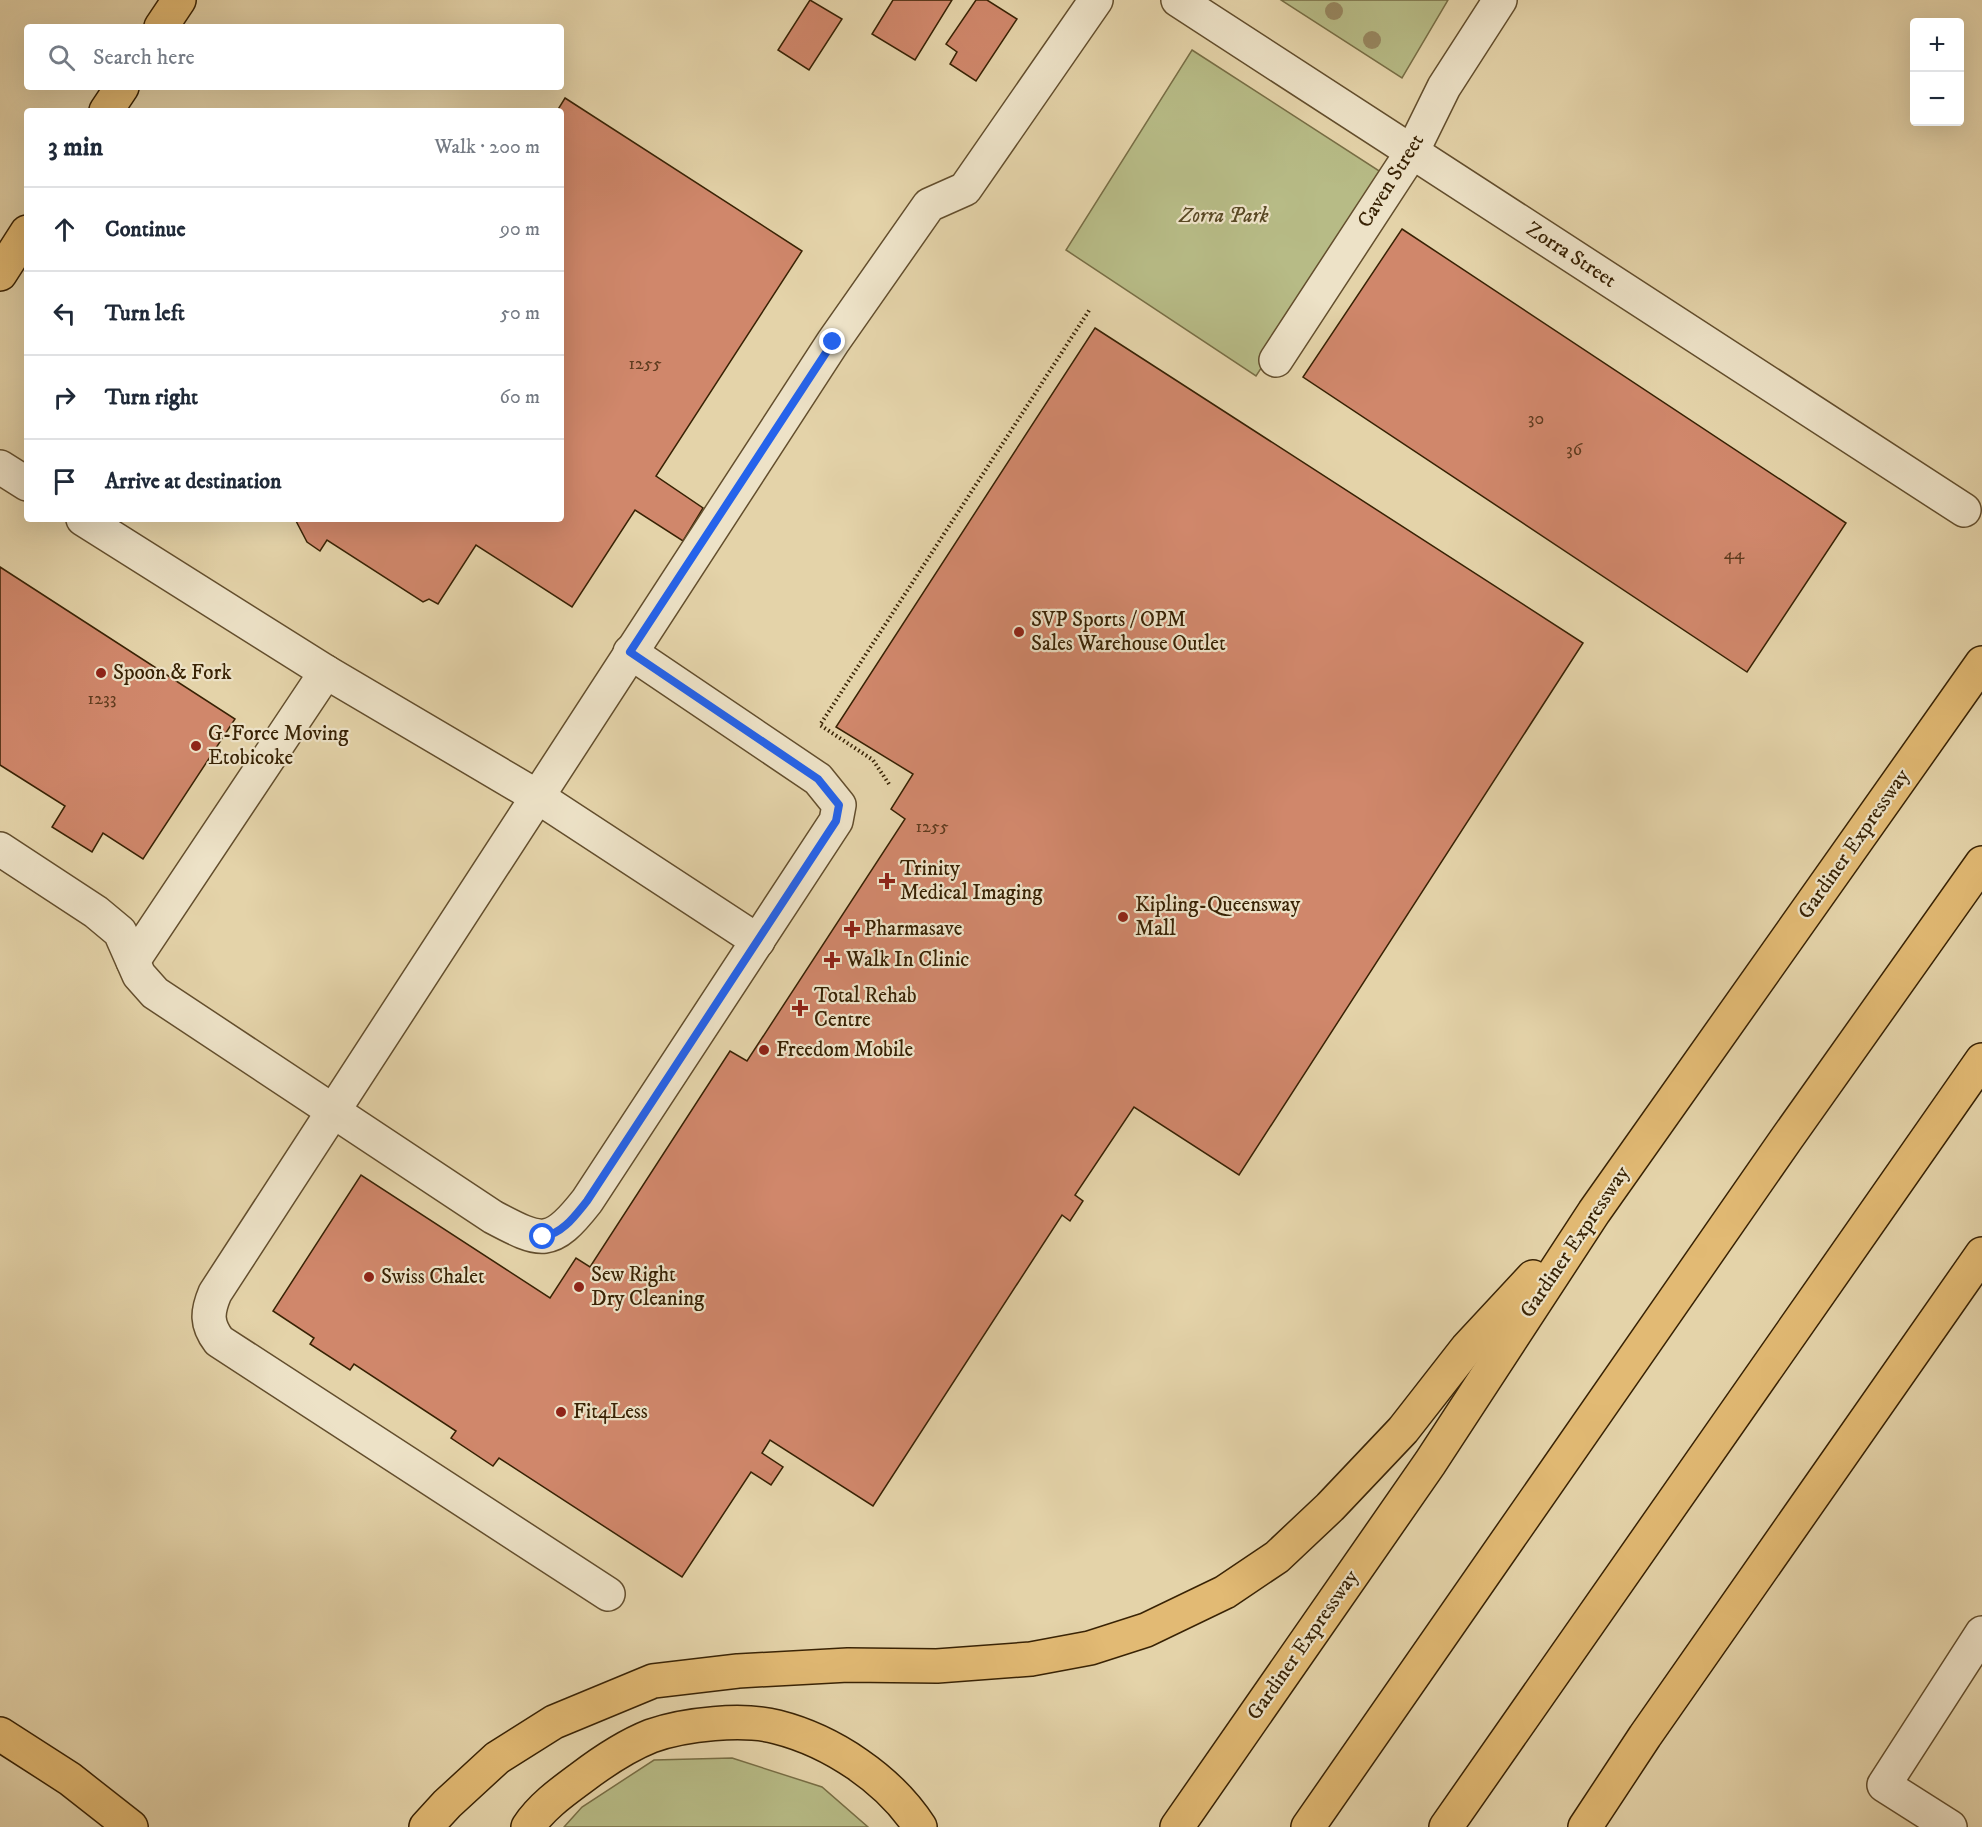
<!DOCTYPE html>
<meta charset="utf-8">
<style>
body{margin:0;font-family:"IM FELL DW Pica",serif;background:#f6f6f7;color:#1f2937}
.controls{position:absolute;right:18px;top:18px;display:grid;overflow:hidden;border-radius:6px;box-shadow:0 6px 24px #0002}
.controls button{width:54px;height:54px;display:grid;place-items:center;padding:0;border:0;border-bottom:2px solid #e0e1e3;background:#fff;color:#1f2937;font:30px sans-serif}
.stop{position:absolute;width:18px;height:18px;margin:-14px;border:4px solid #2563eb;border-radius:50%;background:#fff}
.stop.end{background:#2563eb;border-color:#fff;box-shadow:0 2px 6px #0008}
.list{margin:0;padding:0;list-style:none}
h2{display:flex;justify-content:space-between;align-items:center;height:78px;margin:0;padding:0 24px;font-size:26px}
h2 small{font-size:20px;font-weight:400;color:#747a83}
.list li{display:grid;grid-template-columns:39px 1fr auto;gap:18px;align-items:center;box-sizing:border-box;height:84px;padding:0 24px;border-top:2px solid #e0e1e3}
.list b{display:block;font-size:22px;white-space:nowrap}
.list em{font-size:20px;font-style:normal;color:#747a83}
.icon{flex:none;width:33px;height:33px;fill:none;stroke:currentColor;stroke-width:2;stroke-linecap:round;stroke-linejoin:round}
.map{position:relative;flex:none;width:1982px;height:1827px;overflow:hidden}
.search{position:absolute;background:#fff;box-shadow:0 6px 24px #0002;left:24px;top:24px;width:540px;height:66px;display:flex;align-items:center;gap:15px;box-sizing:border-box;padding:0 21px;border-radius:6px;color:#747a83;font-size:22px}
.panel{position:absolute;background:#fff;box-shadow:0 6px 24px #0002;left:24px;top:108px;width:540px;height:414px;border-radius:6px}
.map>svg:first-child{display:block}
.green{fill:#b7bb86;stroke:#786e45;stroke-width:1.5}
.building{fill:#d0876b;stroke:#382204;stroke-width:1.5}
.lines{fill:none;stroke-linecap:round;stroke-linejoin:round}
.minor-casing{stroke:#634e2d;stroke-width:36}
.major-casing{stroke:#382204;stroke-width:36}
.highway-casing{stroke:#382204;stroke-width:36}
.path{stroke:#382204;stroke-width:4;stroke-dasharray:1.5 3;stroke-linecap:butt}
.minor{stroke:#ede2c7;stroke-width:33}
.major{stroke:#e2ba74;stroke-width:33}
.highway{stroke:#e2ba74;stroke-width:33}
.tree{fill:#978760}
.route{stroke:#2563eb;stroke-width:8}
.poi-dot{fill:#8f2418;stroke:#ede2c7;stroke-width:2}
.labels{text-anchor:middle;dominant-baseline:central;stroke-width:4.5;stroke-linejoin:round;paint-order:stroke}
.number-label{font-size:18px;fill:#5e3b1e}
.street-label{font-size:21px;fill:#382204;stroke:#ede2c7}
.park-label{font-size:21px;font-style:italic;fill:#584824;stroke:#ede2c7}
.poi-label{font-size:21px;fill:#382204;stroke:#ede2c7;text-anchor:start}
</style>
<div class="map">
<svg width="1982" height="1827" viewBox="0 0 1982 1827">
<rect width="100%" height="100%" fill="#e4d3a9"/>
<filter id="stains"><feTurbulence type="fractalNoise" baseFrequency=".00333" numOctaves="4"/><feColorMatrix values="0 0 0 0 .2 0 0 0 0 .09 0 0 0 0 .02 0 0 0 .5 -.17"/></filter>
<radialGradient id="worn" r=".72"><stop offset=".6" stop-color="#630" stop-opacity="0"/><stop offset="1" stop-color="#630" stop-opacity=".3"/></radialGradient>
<g class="green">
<path d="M1281 0H1448L1402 78Z"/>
<path d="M1192 50 1387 176 1256 376 1066 250Z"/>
<path d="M732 1758 822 1787 868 1827H564L582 1807 654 1760Z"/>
</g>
<g class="building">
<path d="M810 0 842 19 809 70 778 50Z"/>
<path d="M893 0H952L915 60 872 34Z"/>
<path d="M976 0H987L1017 19 976 81 950 64 957 52 946 44Z"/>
<path d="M565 98 802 251 656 476 703 508 683 541 635 510 572 607 476 545 438 604 429 599 423 602 327 540 320 551 307 542 295 519H561V111H557Z"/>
<path d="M1402 229 1846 523 1747 672 1303 377Z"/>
<path d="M1095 328 1583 643 1239 1175 1134 1107 1075 1195 1083 1201 1070 1221 1062 1215 873 1506 770 1440 762 1453 783 1467 771 1485 751 1472 682 1577 499 1458 493 1466 451 1438 456 1431 354 1364 350 1370 310 1344 314 1338 273 1311 361 1175 550 1298 576 1258 590 1267 730 1051 747 1061 905 819 891 809 913 774 836 727Z"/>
<path d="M0 567 235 719 143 859 103 833 92 852 52 827 65 806 0 765Z"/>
</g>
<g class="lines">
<defs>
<g id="minor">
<path d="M1178 0 1964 510"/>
<path d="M1276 360 1412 152 1444 87 1500 0"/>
<path d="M0 467 27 484"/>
<path d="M83 519 326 672 538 797 758 941"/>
<path d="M0 849 96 912 120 932 139 975 155 993 493 1217C542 1243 551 1247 587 1201L836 821 839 805 818 779 630 652"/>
<path d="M133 961 326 672"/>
<path d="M608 1594 219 1341C206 1324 207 1312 215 1293L833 342 929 205 965 189 1096 0"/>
<path d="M1950 1827 1884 1785 1982 1633"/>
</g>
<g id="major">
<path d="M161 27 179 0"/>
<path d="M106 111 122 87"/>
<path d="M0 274 27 232"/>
<path d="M0 1734 70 1779 131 1827"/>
</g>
<g id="highway">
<path d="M426 1827 447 1804 497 1758 554 1722 653 1681 738 1671 848 1665 937 1666 1031 1659 1090 1648 1146 1630 1225 1592 1277 1557 1330 1507 1403 1430 1467 1348 1533 1277"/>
<path d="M528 1827C541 1807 562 1792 581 1778 602 1762 626 1746 651 1736 685 1724 743 1718 777 1727 832 1741 889 1779 920 1827"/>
<path d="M1177 1827 1430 1463 1594 1212 1982 663"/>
<path d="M1308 1827 1787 1138 1982 863"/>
<path d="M1446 1827 1982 1060"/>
<path d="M1585 1827 1645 1736 1982 1254"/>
</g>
</defs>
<use href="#minor" class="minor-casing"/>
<use href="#major" class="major-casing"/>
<use href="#highway" class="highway-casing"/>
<path class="path" d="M889 784 873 760 820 725 1090 309"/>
<use href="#minor" class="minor"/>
<use href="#major" class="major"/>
<use href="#highway" class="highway"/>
</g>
<g class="tree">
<circle cx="1334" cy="11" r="9"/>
<circle cx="1372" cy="40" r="9"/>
</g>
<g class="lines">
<path class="route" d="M543 1237C563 1233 574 1217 587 1201L836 821 839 805 818 779 630 652 833 342"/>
</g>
<g class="poi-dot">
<circle cx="1019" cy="632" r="6"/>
<circle cx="101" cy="673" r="6"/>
<circle cx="196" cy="746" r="6"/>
<path d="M884 872h6v6h6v6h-6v6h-6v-6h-6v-6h6z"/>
<circle cx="1123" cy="917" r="6"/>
<path d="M849 920h6v6h6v6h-6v6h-6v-6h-6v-6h6z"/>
<path d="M829 951h6v6h6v6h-6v6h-6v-6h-6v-6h6z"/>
<path d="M797 999h6v6h6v6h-6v6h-6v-6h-6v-6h6z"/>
<circle cx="764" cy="1050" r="6"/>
<circle cx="369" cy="1277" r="6"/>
<circle cx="579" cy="1287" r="6"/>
<circle cx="561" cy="1412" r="6"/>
</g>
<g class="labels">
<g class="number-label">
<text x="645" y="364">1255</text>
<text x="1536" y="419">30</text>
<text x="1574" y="450">36</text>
<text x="1734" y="554">44</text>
<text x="102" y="699">1233</text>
<text x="932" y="827">1255</text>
</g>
<g class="street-label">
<text transform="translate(1391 181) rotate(-58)">Caven Street</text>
<text transform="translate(1571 255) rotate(33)">Zorra Street</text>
<text transform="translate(1854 844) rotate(-55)">Gardiner Expressway</text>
<text transform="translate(1575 1242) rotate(-56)">Gardiner Expressway</text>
<text transform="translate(1303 1645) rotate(-55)">Gardiner Expressway</text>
</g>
<g class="park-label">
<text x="1224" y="216">Zorra Park</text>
</g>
<g class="poi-label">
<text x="1031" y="620">SVP Sports / OPM<tspan x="1031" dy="24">Sales Warehouse Outlet</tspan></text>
<text x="113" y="673">Spoon &amp; Fork</text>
<text x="208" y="734">G-Force Moving<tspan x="208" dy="24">Etobicoke</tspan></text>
<text x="900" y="869">Trinity<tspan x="900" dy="24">Medical Imaging</tspan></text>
<text x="1135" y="905">Kipling-Queensway<tspan x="1135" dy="24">Mall</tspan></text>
<text x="864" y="929">Pharmasave</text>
<text x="846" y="960">Walk In Clinic</text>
<text x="814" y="996">Total Rehab<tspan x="814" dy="24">Centre</tspan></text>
<text x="776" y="1050">Freedom Mobile</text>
<text x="591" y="1275">Sew Right<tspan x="591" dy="24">Dry Cleaning</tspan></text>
<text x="381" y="1277">Swiss Chalet</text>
<text x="573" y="1412">Fit4Less</text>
</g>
</g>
<rect width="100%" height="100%" filter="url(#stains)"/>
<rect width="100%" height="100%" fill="url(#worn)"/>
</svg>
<div class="controls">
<button>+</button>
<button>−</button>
</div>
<div class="stop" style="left:543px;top:1237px"></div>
<div class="stop end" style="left:833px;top:342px"></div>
<div class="search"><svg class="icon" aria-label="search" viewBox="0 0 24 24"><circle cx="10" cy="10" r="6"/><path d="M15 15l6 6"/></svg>Search here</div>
<section class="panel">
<h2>3 min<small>Walk · 200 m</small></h2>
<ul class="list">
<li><svg class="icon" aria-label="ahead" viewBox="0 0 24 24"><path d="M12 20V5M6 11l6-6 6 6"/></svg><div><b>Continue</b></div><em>90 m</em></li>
<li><svg class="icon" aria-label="left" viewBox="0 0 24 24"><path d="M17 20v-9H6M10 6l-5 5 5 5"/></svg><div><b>Turn left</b></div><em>50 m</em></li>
<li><svg class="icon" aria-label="right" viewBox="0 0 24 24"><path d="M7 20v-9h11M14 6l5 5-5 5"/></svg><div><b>Turn right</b></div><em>60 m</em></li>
<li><svg class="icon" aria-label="arrive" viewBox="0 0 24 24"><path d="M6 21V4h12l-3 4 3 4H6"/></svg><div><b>Arrive at destination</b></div></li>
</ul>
</section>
</div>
